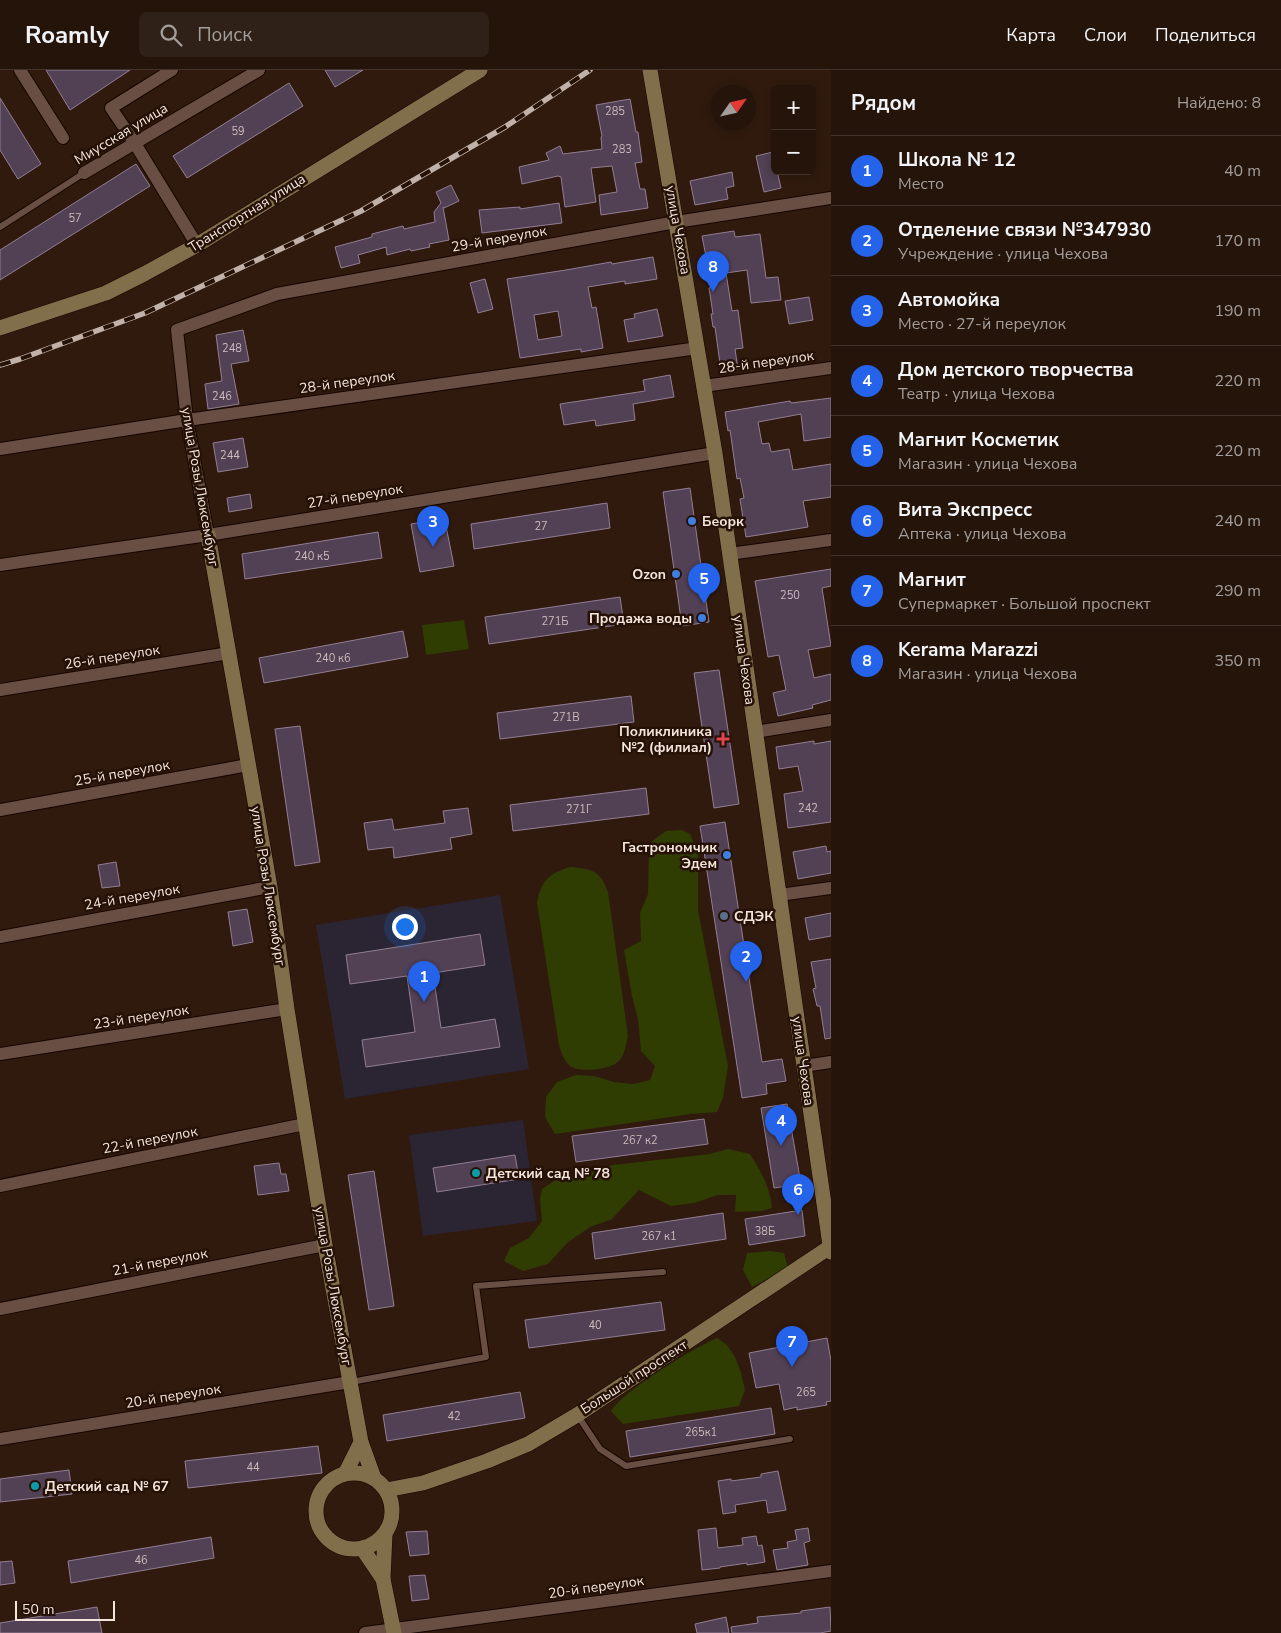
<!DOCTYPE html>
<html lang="ru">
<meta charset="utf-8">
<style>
body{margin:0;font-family:"Nunito Sans",sans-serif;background:#302118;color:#f1f3f6}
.controls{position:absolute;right:15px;top:15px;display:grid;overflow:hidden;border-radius:8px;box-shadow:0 2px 8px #0003}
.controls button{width:45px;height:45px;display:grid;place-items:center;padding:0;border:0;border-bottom:1px solid #41332b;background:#24140a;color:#f1f3f6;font:25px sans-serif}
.compass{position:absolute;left:711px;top:15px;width:45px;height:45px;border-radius:50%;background:#24140a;box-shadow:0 2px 8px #0003;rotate:56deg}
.scale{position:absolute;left:15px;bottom:12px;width:100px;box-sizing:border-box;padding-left:5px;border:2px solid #f3e4dc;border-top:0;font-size:14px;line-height:18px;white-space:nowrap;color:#f3e4dc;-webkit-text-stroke:4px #251106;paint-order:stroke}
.you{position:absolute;left:404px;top:856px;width:18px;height:18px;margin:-12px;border:4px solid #fff;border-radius:50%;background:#1a73e8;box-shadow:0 0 0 8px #1a73e833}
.badge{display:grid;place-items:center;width:32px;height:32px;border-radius:50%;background:#2563eb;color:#fff;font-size:16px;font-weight:700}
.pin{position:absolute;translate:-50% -41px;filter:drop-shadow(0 1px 2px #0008)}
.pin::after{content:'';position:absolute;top:26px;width:18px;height:15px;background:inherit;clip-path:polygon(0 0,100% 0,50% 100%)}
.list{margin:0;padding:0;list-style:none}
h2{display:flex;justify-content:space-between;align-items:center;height:65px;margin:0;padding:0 20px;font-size:21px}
h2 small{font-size:16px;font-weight:400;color:#a39e9c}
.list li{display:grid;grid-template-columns:32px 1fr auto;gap:15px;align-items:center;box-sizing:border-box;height:70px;padding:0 20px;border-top:1px solid #41332b}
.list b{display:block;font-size:19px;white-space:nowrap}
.list p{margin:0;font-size:16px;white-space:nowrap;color:#a39e9c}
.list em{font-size:16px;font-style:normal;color:#a39e9c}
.icon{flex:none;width:28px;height:28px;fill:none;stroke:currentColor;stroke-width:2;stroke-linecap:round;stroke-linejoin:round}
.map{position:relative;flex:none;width:831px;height:1563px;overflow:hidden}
header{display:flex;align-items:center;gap:30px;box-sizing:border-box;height:70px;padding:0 25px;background:#24140a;border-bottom:1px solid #41332b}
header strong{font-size:24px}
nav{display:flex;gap:28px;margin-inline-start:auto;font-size:18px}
.search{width:350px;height:45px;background:#302118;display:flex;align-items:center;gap:12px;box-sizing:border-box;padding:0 18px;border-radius:8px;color:#a39e9c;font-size:19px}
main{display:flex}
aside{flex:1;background:#24140a}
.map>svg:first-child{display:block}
.education{fill:#2a2433}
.green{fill:#2f3c02}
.building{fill:#524054;stroke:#927e94;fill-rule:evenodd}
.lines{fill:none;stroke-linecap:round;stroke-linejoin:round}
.lane-casing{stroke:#160400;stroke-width:8}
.street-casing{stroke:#160400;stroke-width:14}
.secondary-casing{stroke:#160400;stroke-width:16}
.lane{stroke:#694f43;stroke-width:6}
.street{stroke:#694f43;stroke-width:12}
.secondary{stroke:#816e4b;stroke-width:15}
.rail-casing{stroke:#c2b1a8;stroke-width:5.5}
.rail{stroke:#251106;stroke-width:4;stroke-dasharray:11;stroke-linecap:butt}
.shop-dot{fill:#3f7fe0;stroke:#251106;stroke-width:2}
.health-dot{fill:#e0444e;stroke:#251106;stroke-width:2}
.service-dot{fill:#5c6f8a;stroke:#251106;stroke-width:2}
.culture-dot{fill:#0f9aa8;stroke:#251106;stroke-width:2}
.labels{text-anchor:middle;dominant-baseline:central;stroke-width:5;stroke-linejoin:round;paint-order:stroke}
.number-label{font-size:11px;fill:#cbbbba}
.street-label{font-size:14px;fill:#f3e4dc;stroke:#251106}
.poi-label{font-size:14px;font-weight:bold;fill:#f3e4dc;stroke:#251106;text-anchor:start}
</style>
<header>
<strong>Roamly</strong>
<div class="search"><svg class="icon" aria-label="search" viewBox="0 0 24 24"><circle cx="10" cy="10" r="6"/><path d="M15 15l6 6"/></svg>Поиск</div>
<nav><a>Карта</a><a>Слои</a><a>Поделиться</a></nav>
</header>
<main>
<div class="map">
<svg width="831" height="1563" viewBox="0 0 831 1563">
<rect width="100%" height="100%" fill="#301a0e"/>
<g class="education">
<path d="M500 825 529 999 345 1029 316 855Z"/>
<path d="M523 1050 537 1151 423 1166 409 1065Z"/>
</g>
<g class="green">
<path d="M464 550 469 579 426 585 422 555Z"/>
<path d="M682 760 690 764 698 783V840L728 996 723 1028 717 1042 691 1044 555 1064 545 1047 546 1027 557 1012 576 1005 594 1006 614 1012 633 1014 650 1010 655 996 641 981 638 949 632 926 624 880 641 871 640 843 648 824 649 779 651 772 666 761Z"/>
<path d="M570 797C592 799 600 800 608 822L628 966C626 974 625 985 619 991 610 1000 580 1003 570 996 564 991 561 982 559 975L537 833C541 810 549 804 570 797Z"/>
<path d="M728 1079 750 1084C761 1101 770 1117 772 1138L762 1141 735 1142 736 1125H718L694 1133 671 1136 639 1120 612 1149 590 1157 567 1173 548 1194 523 1201 504 1191 510 1178 529 1168 542 1151 540 1129 542 1119 554 1111 570 1106 613 1095 710 1084Z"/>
<path d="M770 1181 784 1183 788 1198 752 1217 743 1200 747 1183Z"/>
<path d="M717 1268 727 1275 735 1287 741 1303 745 1320 739 1336 623 1354 611 1341C623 1321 693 1278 717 1268Z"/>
</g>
<g class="building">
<path d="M46 0H130L70 40Z"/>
<path d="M325 0H363L335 17Z"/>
<path d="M289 13 303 36 187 108 173 86Z"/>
<path d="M0 28 41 94 18 109 0 80Z"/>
<path d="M630 29 636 62H638L642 92 635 93 640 119H645L648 138 601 145 599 125 617 122 612 96 591 98 596 132 565 137 561 107 558 106 522 114 519 97 549 90 546 83 560 76 563 84 602 79 601 67 602 66 596 35Z"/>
<path d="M773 82 775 101H777L781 118 764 122 756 86Z"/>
<path d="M136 94 150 116 0 210V180Z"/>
<path d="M732 102 734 116 726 118 728 129 695 135 690 111Z"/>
<path d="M451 115 459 131 444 138 443 137 449 170 429 174 430 177 411 181 410 179 387 185 386 177 358 185 360 193 341 198 335 177 372 167V164L403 156 404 159 435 152 434 142 441 133 436 122Z"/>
<path d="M559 133 562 153 482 163 479 140 520 137V139Z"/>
<path d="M734 161 735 167 760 164 766 208 778 207 781 230 751 233 747 200 726 203 732 241 738 240 743 278 735 279 738 299 721 301 715 257H713L711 244H713L709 218 712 217 702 166Z"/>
<path d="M653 187 657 209 625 214V211L588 217 592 238 596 237 603 278 581 282V279L520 288 507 209 566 200 611 192 612 194ZM558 241 562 266 538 270 534 245Z"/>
<path d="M485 209 493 239 478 243 470 213Z"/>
<path d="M809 227 813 250 789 254 785 231Z"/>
<path d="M657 239 663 266 628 272 624 250 635 248 634 244Z"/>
<path d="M243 260 249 291 231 294 239 334 208 339 205 314 222 311 216 265Z"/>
<path d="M670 305 674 327 633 334 635 350 596 356 595 350 564 355 560 334 645 321 643 310Z"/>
<path d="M831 328V367L804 371 801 344 758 352 762 374 769 373 771 382 789 379 793 400 831 394V427L803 431 808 457 746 467 740 429 744 428 740 408 737 409 730 360 728 361 725 342 790 331 791 333Z"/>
<path d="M243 368 248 397 218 402 213 373Z"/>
<path d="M690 418 709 552 682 556 663 422Z"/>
<path d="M250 424 252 438 229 442 227 428Z"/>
<path d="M607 433 610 458 474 479 471 454Z"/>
<path d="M436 450 437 458 446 456 454 496 420 502 411 454Z"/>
<path d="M378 462 382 488 245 509 242 484Z"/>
<path d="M831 499V516L822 518 831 576 808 580 814 608 831 604V630L812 635 813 638 778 646 773 623 786 620 779 585 768 587 755 511Z"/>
<path d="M620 527 624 554 489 574 485 547Z"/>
<path d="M403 561 408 587 264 613 259 588Z"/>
<path d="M719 600 739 734 714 738 694 603Z"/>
<path d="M631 626 634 652 500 669 497 643Z"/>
<path d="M300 656 320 792 295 796 275 659Z"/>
<path d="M814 671V674L831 671V752L788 758 784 724 803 721 798 696 779 699 776 677Z"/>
<path d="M646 718 649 744 513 761 510 735Z"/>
<path d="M468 738 472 764 450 768 452 779 394 788 393 777 368 780 364 753 392 749 394 760 445 753 443 741Z"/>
<path d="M725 752 762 992 782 989 786 1011 766 1014 767 1024 742 1028 700 756Z"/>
<path d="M826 776 827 782 831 781V803L798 809 793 782Z"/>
<path d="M116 792 120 816 102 818 98 795Z"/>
<path d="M247 839 253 872 233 876 228 842Z"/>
<path d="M831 843V866L809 870 805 848Z"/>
<path d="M480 864 485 895 433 903 441 958 495 949 500 977 366 997 362 970 415 962 407 906 350 914 346 885Z"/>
<path d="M831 889V968L825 969 820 936H817L813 919 816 918 811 892Z"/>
<path d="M787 1034 801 1114 774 1118 761 1038Z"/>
<path d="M704 1049 708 1074 576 1092 572 1066Z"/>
<path d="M515 1085 519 1109 437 1122 433 1098Z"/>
<path d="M279 1093 281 1104H286L289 1121 258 1125 254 1096Z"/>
<path d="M374 1101 394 1236 369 1240 348 1105Z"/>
<path d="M802 1140 805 1166 749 1175 745 1149Z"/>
<path d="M723 1143 726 1169 595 1189 592 1163Z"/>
<path d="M661 1232 665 1260 529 1278 525 1250Z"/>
<path d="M827 1268 831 1291V1331L826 1332 827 1335 797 1340V1337L784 1340 779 1314 756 1318 749 1283Z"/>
<path d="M520 1322 525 1348 387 1371 383 1345Z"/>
<path d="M771 1338 775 1364 630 1387 626 1361Z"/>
<path d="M318 1376 322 1403 188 1418 185 1391Z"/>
<path d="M69 1400 72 1424 0 1432V1409Z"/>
<path d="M778 1401 786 1440 768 1443 766 1430 735 1435 736 1442 723 1444 718 1411 731 1409V1411L761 1407V1404Z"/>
<path d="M716 1458 718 1478 743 1475 742 1468 756 1466 758 1476 762 1475 765 1492 747 1495V1493L720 1497V1498L702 1500 698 1460Z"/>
<path d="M808 1458 810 1471 804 1473 808 1495 777 1500 773 1480 788 1478 787 1472 797 1470 795 1460Z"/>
<path d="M427 1461 429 1484 410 1486 406 1462Z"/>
<path d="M211 1467 214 1488 71 1513 68 1491Z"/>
<path d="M12 1491 15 1513 0 1515V1492Z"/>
<path d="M425 1505 429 1529 412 1531 409 1506Z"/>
<path d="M97 1537 102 1563H0V1553Z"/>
<path d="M830 1537 831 1561 820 1563H732L731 1557 758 1553 757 1547 801 1543V1541Z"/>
<path d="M726 1547 729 1563H697L695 1554Z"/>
</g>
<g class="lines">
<defs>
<g id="lane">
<path d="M0 157 84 103"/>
<path d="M351 1312 486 1287 476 1216 663 1202"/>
<path d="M578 1346 600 1379 626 1396 790 1369"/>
</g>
<g id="street">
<path d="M20 0 63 68"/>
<path d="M172 0 111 38 134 72 197 175"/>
<path d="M84 103 259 0"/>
<path d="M704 316 831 298"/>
<path d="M0 379 187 350 698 278"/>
<path d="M208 465 187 350 177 260 277 224 676 152 831 128"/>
<path d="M729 484 831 470"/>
<path d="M0 495 208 465 715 383"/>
<path d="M0 620 229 583"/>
<path d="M755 662 831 650"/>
<path d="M0 740 248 695"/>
<path d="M779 825 831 818"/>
<path d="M0 867 270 817"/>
<path d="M0 984 287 939"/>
<path d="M804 996 831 992"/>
<path d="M0 1116 305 1054"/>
<path d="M0 1239 325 1175"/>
<path d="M0 1369 350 1312"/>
<path d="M365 1563 831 1501"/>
</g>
<g id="secondary">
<path d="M650 0 715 383 831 1182"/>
<path d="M0 258 106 223 144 204 197 175 480 0"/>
<path d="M208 465 270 817 287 939 325 1175 361 1372 374 1408"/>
<circle cx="354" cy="1441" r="38"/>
<path d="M345 1404 361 1372"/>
<path d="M386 1420 423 1413 487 1391 528 1374 577 1345 830 1177"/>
<path d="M385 1464 383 1509 394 1563"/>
<path d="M362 1478 383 1509"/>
</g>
</defs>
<use href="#lane" class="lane-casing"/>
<use href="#street" class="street-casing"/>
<use href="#secondary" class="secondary-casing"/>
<use href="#lane" class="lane"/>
<use href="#street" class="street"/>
<use href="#secondary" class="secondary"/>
<defs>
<path id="rail" d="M0 295 20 289 145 243 361 141 505 57 590 0"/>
</defs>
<use href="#rail" class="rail-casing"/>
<use href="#rail" class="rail"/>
</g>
<g class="shop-dot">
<circle cx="692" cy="451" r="5"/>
<circle cx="676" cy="504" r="5"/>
<circle cx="702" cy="548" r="5"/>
<circle cx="727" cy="785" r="5"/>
</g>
<path class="health-dot" d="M720.5 661.5h5v5h5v5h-5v5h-5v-5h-5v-5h5z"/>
<circle class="service-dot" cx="724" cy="846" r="5"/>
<g class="culture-dot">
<circle cx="476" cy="1103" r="5"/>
<circle cx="35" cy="1416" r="5"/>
</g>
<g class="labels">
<g class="number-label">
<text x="615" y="41">285</text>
<text x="238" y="61">59</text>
<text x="622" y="79">283</text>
<text x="75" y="148">57</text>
<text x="232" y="278">248</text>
<text x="222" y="326">246</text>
<text x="230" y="385">244</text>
<text x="541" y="456">27</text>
<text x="312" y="486">240 к5</text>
<text x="790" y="525">250</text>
<text x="555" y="551">271Б</text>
<text x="333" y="588">240 к6</text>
<text x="566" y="647">271В</text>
<text x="808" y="738">242</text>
<text x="579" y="739">271Г</text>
<text x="640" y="1070">267 к2</text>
<text x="765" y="1161">38Б</text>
<text x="659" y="1166">267 к1</text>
<text x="595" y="1255">40</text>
<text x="806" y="1322">265</text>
<text x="454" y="1346">42</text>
<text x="701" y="1362">265к1</text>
<text x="253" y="1397">44</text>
<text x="141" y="1490">46</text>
</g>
<g class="street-label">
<text transform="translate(121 64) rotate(-31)">Миусская улица</text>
<text transform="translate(247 143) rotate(-32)">Транспортная улица</text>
<text transform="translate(678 160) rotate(80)">улица Чехова</text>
<text transform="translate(499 169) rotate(-10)">29-й переулок</text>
<text transform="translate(766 292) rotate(-8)">28-й переулок</text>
<text transform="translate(347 312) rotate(-8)">28-й переулок</text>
<text transform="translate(200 417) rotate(80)">улица Розы Люксембург</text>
<text transform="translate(355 426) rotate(-9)">27-й переулок</text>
<text transform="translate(112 587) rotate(-9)">26-й переулок</text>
<text transform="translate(744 590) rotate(82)">улица Чехова</text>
<text transform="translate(122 703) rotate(-10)">25-й переулок</text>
<text transform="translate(268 816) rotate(81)">улица Розы Люксембург</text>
<text transform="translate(132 827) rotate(-10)">24-й переулок</text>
<text transform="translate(141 947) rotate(-9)">23-й переулок</text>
<text transform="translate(803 991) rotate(82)">улица Чехова</text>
<text transform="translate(150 1070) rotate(-11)">22-й переулок</text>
<text transform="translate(160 1192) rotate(-11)">21-й переулок</text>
<text transform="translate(333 1216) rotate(80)">улица Розы Люксембург</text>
<text transform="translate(634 1307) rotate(-33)">Большой проспект</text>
<text transform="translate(173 1326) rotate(-9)">20-й переулок</text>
<text transform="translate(596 1517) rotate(-8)">20-й переулок</text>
</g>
<g class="poi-label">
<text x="702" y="451">Беорк</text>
<text x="666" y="504" text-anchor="end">Ozon</text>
<text x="692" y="548" text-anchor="end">Продажа воды</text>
<text x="712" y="661" text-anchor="end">Поликлиника<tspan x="712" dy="16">№2 (филиал)</tspan></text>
<text x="717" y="777" text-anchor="end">Гастрономчик<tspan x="717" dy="16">Эдем</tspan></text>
<text x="734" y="846">СДЭК</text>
<text x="486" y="1103">Детский сад № 78</text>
<text x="45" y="1416">Детский сад № 67</text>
</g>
</g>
</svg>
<div class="controls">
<button>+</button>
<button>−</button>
</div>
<svg class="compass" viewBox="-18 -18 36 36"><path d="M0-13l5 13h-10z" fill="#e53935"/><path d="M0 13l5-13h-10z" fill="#a39e9c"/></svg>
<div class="scale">50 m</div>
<div class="you"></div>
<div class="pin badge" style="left:424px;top:932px">1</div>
<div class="pin badge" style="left:746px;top:912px">2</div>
<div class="pin badge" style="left:433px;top:477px">3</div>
<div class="pin badge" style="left:781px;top:1076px">4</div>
<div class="pin badge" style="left:704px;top:534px">5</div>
<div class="pin badge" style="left:798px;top:1145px">6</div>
<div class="pin badge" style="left:792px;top:1297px">7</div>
<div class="pin badge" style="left:713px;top:222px">8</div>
</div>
<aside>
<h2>Рядом<small>Найдено: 8</small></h2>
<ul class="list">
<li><span class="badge">1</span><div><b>Школа № 12</b><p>Место</p></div><em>40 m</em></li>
<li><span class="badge">2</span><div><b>Отделение связи №347930</b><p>Учреждение · улица Чехова</p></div><em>170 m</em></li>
<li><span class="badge">3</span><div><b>Автомойка</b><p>Место · 27-й переулок</p></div><em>190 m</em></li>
<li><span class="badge">4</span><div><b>Дом детского творчества</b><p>Театр · улица Чехова</p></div><em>220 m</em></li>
<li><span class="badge">5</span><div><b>Магнит Косметик</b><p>Магазин · улица Чехова</p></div><em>220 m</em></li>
<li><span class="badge">6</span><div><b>Вита Экспресс</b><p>Аптека · улица Чехова</p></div><em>240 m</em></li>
<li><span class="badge">7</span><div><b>Магнит</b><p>Супермаркет · Большой проспект</p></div><em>290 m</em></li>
<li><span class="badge">8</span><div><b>Kerama Marazzi</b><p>Магазин · улица Чехова</p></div><em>350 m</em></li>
</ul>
</aside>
</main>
